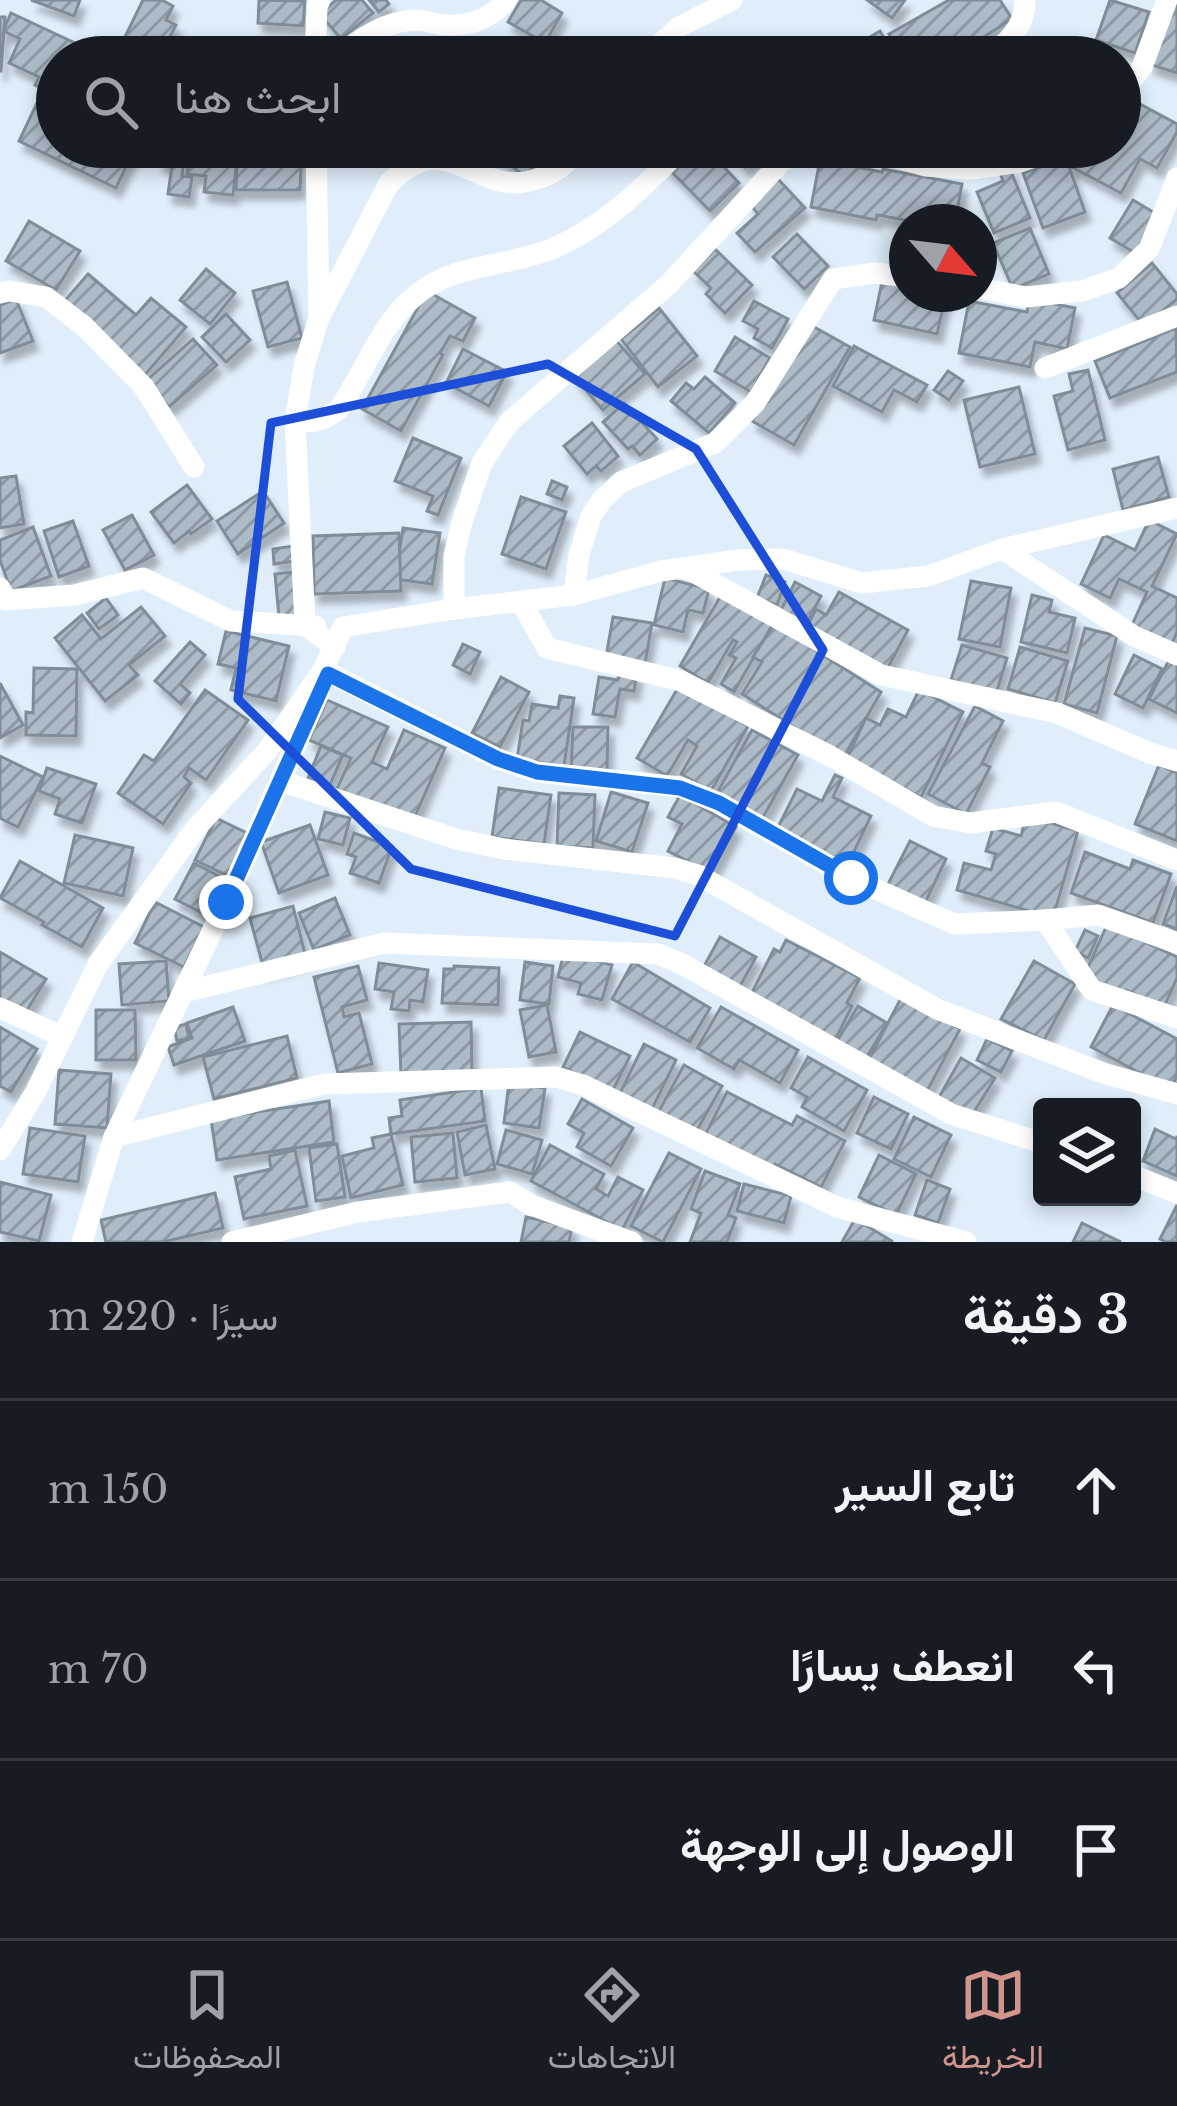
<!DOCTYPE html>
<html lang="ar">
<meta charset="utf-8">
<style>
body{margin:0;font-family:"Libre Baskerville",Vazirmatn,serif;background:#242831;color:#f1f3f6;direction:rtl}
.controls{position:absolute;right:36px;bottom:36px;display:grid;overflow:hidden;border-radius:12px;box-shadow:0 6px 18px #0003}
.controls button{width:108px;height:108px;display:grid;place-items:center;padding:0;border:0;border-bottom:3px solid #363941;background:#171b24;color:#f1f3f6;font:60px sans-serif}
.compass{position:absolute;left:889px;top:204px;width:108px;height:108px;border-radius:50%;background:#171b24;box-shadow:0 6px 18px #0003;rotate:118deg}
.stop{position:absolute;width:36px;height:36px;margin:-27px;border:9px solid #1a73e8;border-radius:50%;background:#fff}
.stop.end{background:#1a73e8;border-color:#fff;box-shadow:0 3px 12px #0008}
.list{margin:0;padding:0;list-style:none}
h2{display:flex;justify-content:space-between;align-items:center;height:156px;margin:0;padding:0 48px;font-size:51px}
h2 small{font-size:39px;font-weight:400;color:#9ea1a6}
.list li{display:grid;grid-template-columns:78px 1fr auto;gap:36px;align-items:center;box-sizing:border-box;height:180px;padding:0 48px;border-top:3px solid #363941}
.list b{display:block;font-size:45px;white-space:nowrap}
.list em{font-size:39px;font-style:normal;color:#9ea1a6}
.icon{flex:none;width:66px;height:66px;fill:none;stroke:currentColor;stroke-width:2;stroke-linecap:round;stroke-linejoin:round}
.map{position:relative;flex:none;width:1177px;height:1242px;overflow:hidden;direction:ltr}
.search{position:absolute;background:#171b24;box-shadow:0 6px 18px #0003;left:36px;right:36px;top:36px;height:132px;display:flex;align-items:center;gap:30px;box-sizing:border-box;padding:0 42px;border-radius:66px;color:#9ea1a6;font-size:45px}
.sheet{height:696px;background:#171b24}
nav{display:flex;justify-content:space-around;align-items:center;box-sizing:border-box;height:168px;border-top:3px solid #363941;background:#171b24;font-size:33px;color:#9ea1a6}
nav a{display:grid;justify-items:center;gap:6px}
nav .on{color:#d3948c}
.map>svg:first-child{display:block}
.building{fill:url(#building-hatch);stroke:#7f8d98;stroke-width:3;filter:url(#shadow)}
.lines{fill:none;stroke-linecap:round;stroke-linejoin:round}
.minor{stroke:#fff;stroke-width:21}
.route{stroke:#1a73e8;stroke-width:15}
.marked{fill:none;stroke:#1d4ed8;stroke-width:9;stroke-linejoin:round}
</style>
<div class="map">
<svg width="1177" height="1242" viewBox="0 0 1177 1242">
<defs>
<pattern id="building-hatch" width="6" height="6" patternUnits="userSpaceOnUse" patternTransform="scale(3)"><rect width="6" height="6" fill="#adbbc7"/><path d="M-1 1l2-2M0 6l6-6M5 7l2-2" fill="none" stroke="#8d98a2"/></pattern>
<filter id="shadow"><feDropShadow dx="5" dy="9" stdDeviation="3" flood-color="#0004"/></filter>
</defs>
<rect width="100%" height="100%" fill="#dfeefa"/>
<g class="building">
<path d="M31 0H80L74 16Z"/>
<path d="M143 0H162L173 6 166 20 176 25 160 57H120L116 55Z"/>
<path d="M259 0 305 1 303 26 258 23Z"/>
<path d="M336 0H362L373 13 341 39 320 14Z"/>
<path d="M369 0H386L389 4 379 12Z"/>
<path d="M521 0H541L562 13 545 43 508 22Z"/>
<path d="M867 0H905L892 18Z"/>
<path d="M949 0H1000L1012 19 960 52 952 41 926 57H903L889 34Z"/>
<path d="M1110 0 1149 12 1135 53 1096 40Z"/>
<path d="M1177 0V73L1149 64Z"/>
<path d="M11 13 77 44 71 57H57V86L53 94 35 85 39 77 9 63 20 39 3 31Z"/>
<path d="M0 17H5L1 71H0Z"/>
<path d="M880 31 889 46 879 52 870 37Z"/>
<path d="M252 49 299 55V57H251Z"/>
<path d="M1125 96 1177 124V132L1157 168 1140 159 1121 193 1068 165 1077 147H1120V104Z"/>
<path d="M37 103 57 113V147H129L134 150 116 188 19 141Z"/>
<path d="M190 147H222L221 159 237 160 233 195 204 192 206 176 187 174Z"/>
<path d="M238 147H302L300 190H236Z"/>
<path d="M492 147H547L526 177 490 150Z"/>
<path d="M685 147H705L739 183 710 211 666 166Z"/>
<path d="M730 147H771L745 167Z"/>
<path d="M161 149 185 152 182 176 192 177 189 197 168 194 172 165 159 163Z"/>
<path d="M1066 158 1085 212 1043 228 1023 173Z"/>
<path d="M820 160 882 172 883 169 962 184 955 222H916L877 215 876 220 811 207Z"/>
<path d="M1010 169 1030 218 994 233 977 192 1003 181 1000 173Z"/>
<path d="M778 179 805 208 755 252 737 233 758 214 750 204Z"/>
<path d="M1133 200 1158 215 1135 253 1110 238Z"/>
<path d="M29 221 80 251 56 290 6 261Z"/>
<path d="M1030 228 1049 274 1013 289 993 243Z"/>
<path d="M797 234 828 266 804 289 773 257Z"/>
<path d="M715 249 752 285 725 313 706 294 711 288 693 271Z"/>
<path d="M1152 263 1177 294V299L1144 326 1117 293Z"/>
<path d="M206 269 235 293 210 324 180 300Z"/>
<path d="M88 274 136 315 151 298 186 327 144 376 61 305Z"/>
<path d="M883 277 907 282V294H946L937 334 874 320Z"/>
<path d="M287 282 302 338 268 347 253 291Z"/>
<path d="M427 291 475 318 463 341 450 336 440 353 443 355 401 431 362 409Z"/>
<path d="M16 299 33 341 0 353V305Z"/>
<path d="M1029 299 1075 308 1067 349 1035 342 1030 367 959 353 969 301 1027 312Z"/>
<path d="M754 301 788 319 772 348 754 338 758 329 743 321Z"/>
<path d="M659 308 697 356 658 387 621 339Z"/>
<path d="M226 314 250 340 226 362 202 337Z"/>
<path d="M807 323 850 347 794 445 752 421Z"/>
<path d="M1176 328 1177 372 1110 398 1095 361Z"/>
<path d="M735 337 770 358 751 392 715 371Z"/>
<path d="M193 339 217 365 169 407 146 381Z"/>
<path d="M616 340 645 374 603 410 574 377Z"/>
<path d="M854 346 927 385 917 402 894 390 882 412 833 386Z"/>
<path d="M463 349 507 372 489 406 446 383Z"/>
<path d="M1088 370 1105 440 1068 450 1054 396 1073 391 1069 374Z"/>
<path d="M948 371 963 381 949 400 934 390Z"/>
<path d="M705 377 735 403 709 433 671 401 686 383 694 389Z"/>
<path d="M1019 387 1035 454 980 467 964 400Z"/>
<path d="M624 403 657 439 640 455 632 446 628 449 603 422Z"/>
<path d="M592 423 618 456 601 471 596 466 587 474 564 446Z"/>
<path d="M413 438 461 458 438 515 427 511 433 496 395 481Z"/>
<path d="M1158 457 1169 497 1123 510 1113 469Z"/>
<path d="M16 476 24 524 0 528V478Z"/>
<path d="M552 481 567 487 562 500 547 494Z"/>
<path d="M187 485 212 519 191 534 189 531 174 543 151 512Z"/>
<path d="M263 491 284 523 238 554 217 521Z"/>
<path d="M521 497 566 512 546 569 502 554Z"/>
<path d="M132 515 154 555 125 570 103 530Z"/>
<path d="M1149 520 1177 534 1152 586 1177 598V632L1172 644 1132 625 1147 592 1119 579 1110 598 1081 584 1104 535 1135 550Z"/>
<path d="M73 521 89 566 59 577 44 531Z"/>
<path d="M33 527 51 576 11 591 0 560V540Z"/>
<path d="M403 528 440 533 432 584 395 579Z"/>
<path d="M399 533 401 591 314 594 313 536Z"/>
<path d="M294 546 295 561 274 564 273 549Z"/>
<path d="M294 572 297 616 279 617 275 574Z"/>
<path d="M766 575 785 582 777 605 757 598Z"/>
<path d="M665 578 709 589 703 613 688 610 683 632 654 625Z"/>
<path d="M971 581 1011 588 1000 647 959 639Z"/>
<path d="M795 582 821 596 807 623 781 610Z"/>
<path d="M724 590 775 620 734 692 721 684 736 658 729 655 737 642 733 640 708 683 680 666Z"/>
<path d="M839 592 908 630 885 673 806 629 816 609 826 615Z"/>
<path d="M1032 595 1052 600 1049 612 1075 618 1067 653 1021 642Z"/>
<path d="M106 598 118 615 99 629 87 613Z"/>
<path d="M141 607 165 636 129 665 138 675 105 701 55 638 82 615 101 639Z"/>
<path d="M613 617 652 623 645 664 606 657Z"/>
<path d="M774 624 881 692 843 758 742 694 762 662 753 657Z"/>
<path d="M1085 628 1117 636 1097 713 1064 704Z"/>
<path d="M226 631 289 646 276 701 231 690 236 668 218 664Z"/>
<path d="M190 642 205 655 180 684 190 693 181 704 155 681Z"/>
<path d="M463 644 480 652 470 674 453 665Z"/>
<path d="M962 645 1007 658 996 694 951 680Z"/>
<path d="M1020 647 1068 661 1055 703 1008 689Z"/>
<path d="M1134 655 1162 669 1143 708 1115 694Z"/>
<path d="M1169 660 1177 664V713L1149 699Z"/>
<path d="M34 668 77 669 76 736 26 735V712L33 713Z"/>
<path d="M619 671 637 674 634 691 620 689 615 717 593 714 599 677 618 680Z"/>
<path d="M501 677 529 692 500 747 472 733Z"/>
<path d="M0 683 23 725 0 738Z"/>
<path d="M679 686 748 726 711 791 681 774 697 746 688 740 667 776 637 758Z"/>
<path d="M205 690 248 720 206 780 189 768 184 777 191 783 163 824 118 793 144 755 154 761Z"/>
<path d="M919 690 963 712 921 797 846 760 866 718 880 725 888 709 906 717Z"/>
<path d="M560 696 574 698 564 766 517 759 523 720 529 721 532 704 558 708Z"/>
<path d="M327 700 388 727 372 762 387 769 404 730 445 748 413 821 336 791 351 758 309 740Z"/>
<path d="M975 706 1003 721 982 763 990 767 966 814 928 794Z"/>
<path d="M573 727H608L607 770H571Z"/>
<path d="M752 730 798 755 762 819 717 793Z"/>
<path d="M321 746 343 755 329 787 308 778Z"/>
<path d="M0 756 43 777 18 827 0 818Z"/>
<path d="M1159 765 1177 773V841L1135 824Z"/>
<path d="M47 768 96 784 82 823 55 814 60 799 39 791Z"/>
<path d="M835 775 842 778 833 797 871 816 848 864 777 829 797 789 822 801Z"/>
<path d="M499 788 551 795 544 844 492 837Z"/>
<path d="M611 792 648 803 632 852 596 841Z"/>
<path d="M559 793 595 795 593 848 557 846Z"/>
<path d="M680 795 736 827 711 873 668 851 682 824 668 817Z"/>
<path d="M325 812 350 818 343 845 318 839Z"/>
<path d="M1026 816 1078 831 1053 918 957 890 964 863 991 870 996 854 986 851 993 828 1021 836Z"/>
<path d="M216 818 251 835 230 877 195 860Z"/>
<path d="M310 825 328 875 279 893 261 842Z"/>
<path d="M354 833 392 847 379 883 350 873 356 857 347 854Z"/>
<path d="M75 835 133 848 123 896 64 883Z"/>
<path d="M910 841 946 859 924 905 887 886Z"/>
<path d="M1085 852 1130 869 1133 860 1171 874 1153 923 1071 893Z"/>
<path d="M20 861 103 908 82 947 42 925 44 922 0 898Z"/>
<path d="M194 863 226 880 208 916 175 899Z"/>
<path d="M1177 886V929L1163 924Z"/>
<path d="M335 898 350 935 314 950 299 913Z"/>
<path d="M155 902 204 927 184 967 135 943Z"/>
<path d="M293 906 306 958 264 970 250 918Z"/>
<path d="M1107 925 1177 957V978L1164 1007 1126 990 1124 994 1084 976Z"/>
<path d="M1085 930 1098 936 1088 958 1075 951Z"/>
<path d="M720 937 756 957 739 988 703 968Z"/>
<path d="M786 940 860 978 847 1003 852 1006 835 1040 750 996 774 949 780 952Z"/>
<path d="M0 952 46 979 23 1017 0 1003Z"/>
<path d="M564 952 612 965 602 1000 578 994 581 983 558 977Z"/>
<path d="M166 961 169 1001 122 1005 119 964Z"/>
<path d="M1034 961 1075 984 1044 1040 1001 1019Z"/>
<path d="M525 962 553 966 549 1004 520 1000Z"/>
<path d="M633 962 710 1008 690 1042 612 999Z"/>
<path d="M379 963 428 970 423 1002 410 1000 409 1011 391 1009 394 992 375 989Z"/>
<path d="M358 966 367 1000 342 1007 344 1017 359 1013 372 1064 338 1073 314 977Z"/>
<path d="M454 966 499 968 498 1005 442 1003 444 969H454Z"/>
<path d="M901 998 960 1029 925 1095 866 1065Z"/>
<path d="M547 1005 556 1052 529 1057 520 1010Z"/>
<path d="M1113 1005 1177 1039V1076L1170 1089 1091 1047Z"/>
<path d="M858 1006 887 1023 865 1060 836 1043Z"/>
<path d="M233 1007 245 1041 174 1065 168 1047 192 1038 187 1023Z"/>
<path d="M721 1007 798 1050 780 1083 739 1060 734 1069 697 1048Z"/>
<path d="M96 1010H135L136 1060H96Z"/>
<path d="M471 1022 472 1072 401 1074 399 1024Z"/>
<path d="M186 1024 189 1038 177 1041 174 1027Z"/>
<path d="M0 1027 37 1049 11 1092 0 1086Z"/>
<path d="M580 1032 630 1056 612 1092 563 1067Z"/>
<path d="M287 1036 297 1078 214 1099 203 1057Z"/>
<path d="M987 1039 1012 1051 1001 1072 977 1060Z"/>
<path d="M644 1044 676 1060 652 1109 620 1093Z"/>
<path d="M808 1057 867 1090 844 1131 802 1107 807 1097 791 1088Z"/>
<path d="M961 1058 995 1078 971 1117 938 1099Z"/>
<path d="M684 1065 722 1086 696 1132 659 1111Z"/>
<path d="M59 1070 111 1074 107 1128 55 1124Z"/>
<path d="M509 1083 545 1088 539 1128 504 1123Z"/>
<path d="M481 1088 485 1121 391 1134 389 1118 402 1116 400 1100Z"/>
<path d="M727 1092 792 1125 797 1116 845 1141 821 1187 775 1164 773 1169 705 1135Z"/>
<path d="M874 1097 908 1114 891 1149 857 1133Z"/>
<path d="M582 1099 633 1128 611 1166 577 1147 584 1133 568 1124Z"/>
<path d="M329 1101 334 1142 217 1160 211 1119Z"/>
<path d="M914 1117 951 1135 931 1177 894 1159Z"/>
<path d="M486 1125 495 1169 465 1175 457 1132Z"/>
<path d="M30 1128 85 1136 78 1182 23 1174Z"/>
<path d="M1155 1129 1176 1139 1177 1136V1176L1143 1161Z"/>
<path d="M506 1130 542 1140 532 1174 497 1164Z"/>
<path d="M453 1133 457 1178 415 1182 411 1137Z"/>
<path d="M391 1134 403 1185 351 1198 342 1156 374 1148 372 1138Z"/>
<path d="M337 1144 345 1197 316 1201 309 1148Z"/>
<path d="M550 1145 604 1174 596 1189 608 1196 618 1177 643 1190 622 1230 531 1181Z"/>
<path d="M295 1150 307 1206 244 1219 235 1177 271 1169 269 1156Z"/>
<path d="M669 1153 701 1169 663 1242 631 1226Z"/>
<path d="M879 1155 916 1174 896 1215 859 1197Z"/>
<path d="M705 1171 740 1184 728 1215 736 1218 727 1242H690L701 1213 691 1209Z"/>
<path d="M927 1180 950 1189 938 1223 915 1215Z"/>
<path d="M0 1182 51 1195 39 1241 0 1232Z"/>
<path d="M744 1184 791 1196 784 1223 737 1211Z"/>
<path d="M215 1193 223 1228 163 1242H106L101 1220Z"/>
<path d="M1177 1205V1242H1166L1160 1239Z"/>
<path d="M526 1217 572 1227 569 1242H521Z"/>
<path d="M855 1219 892 1241V1242H842Z"/>
<path d="M1082 1223 1121 1242H1073Z"/>
</g>
<g class="lines">
<g class="minor">
<path d="M315 57 317 7 320 0"/>
<path d="M339 57C359 38 388 20 417 20 426 20 436 25 446 25 470 26 491 19 506 0"/>
<path d="M645 57 679 27 732 0"/>
<path d="M982 57C1005 49 1026 25 1025 0"/>
<path d="M1120 95 1142 67 1167 0"/>
<path d="M316 147 319 312"/>
<path d="M845 147 881 153 925 166 972 169 1020 162 1063 147"/>
<path d="M979 288 1026 297 1082 291 1119 278 1149 249 1177 178"/>
<path d="M0 293 9 291 46 297 84 326 144 387 194 467"/>
<path d="M1045 368 1177 316"/>
<path d="M295 422C314 423 325 420 339 409 365 372 380 324 416 295 454 263 509 267 554 248 605 226 645 186 683 147"/>
<path d="M1002 549 1134 636 1177 655"/>
<path d="M686 568 881 675 1057 713 1150 753 1177 761"/>
<path d="M0 588 6 600 75 595 143 578 231 621 316 626"/>
<path d="M574 595 579 555 591 516 602 500 621 482 715 443 755 403 833 279 875 273 907 277"/>
<path d="M521 602 547 648 681 681 830 756 933 816 970 823 1056 812 1177 860"/>
<path d="M454 609V556L462 522 482 463 509 422 669 284 783 160 820 147"/>
<path d="M335 647 305 625 295 422 304 366 319 318 389 183C430 145 445 160 490 178 523 191 561 175 580 147"/>
<path d="M323 670 498 759 537 772 680 787 719 803 851 878 954 924 1045 920 1092 990 1177 1018"/>
<path d="M281 781 456 839 504 849 675 868 698 875 937 1009 1103 1073 1177 1094"/>
<path d="M1045 920 1098 915 1177 943"/>
<path d="M184 992 384 943 658 954 682 964 951 1114 1042 1143"/>
<path d="M0 1008 63 1037"/>
<path d="M114 1137 324 1084 556 1077 583 1085 837 1207 966 1242"/>
<path d="M0 1150 35 1093 98 964 196 828 267 751 323 670 343 627 454 609 574 595 661 571 738 560 783 559 862 583 928 576 1002 549 1177 508"/>
<path d="M1132 1175 1177 1193"/>
<path d="M82 1242 114 1137 226 902 319 693"/>
<path d="M232 1242 358 1212 510 1192 531 1205 632 1242"/>
</g>
</g>
<g class="lines">
<path class="route" d="M226 902 328 674 498 759 537 772 680 788 719 803 851 878"/>
</g>
<path class="marked" d="M548 364 696 449 823 650 675 936 411 869 238 699 271 423Z"/>
</svg>
<div class="controls">
<button><svg class="icon" aria-label="layers" viewBox="0 0 24 24"><path d="M12 4l9 5-9 5-9-5zM3 14l9 5 9-5"/></svg></button>
</div>
<svg class="compass" viewBox="-18 -18 36 36"><path d="M0-13l5 13h-10z" fill="#e53935"/><path d="M0 13l5-13h-10z" fill="#9ea1a6"/></svg>
<div class="stop" style="left:851px;top:878px"></div>
<div class="stop end" style="left:226px;top:902px"></div>
<div class="search"><svg class="icon" aria-label="search" viewBox="0 0 24 24"><circle cx="10" cy="10" r="6"/><path d="M15 15l6 6"/></svg>ابحث هنا</div>
</div>
<section class="sheet">
<h2>3 دقيقة<small>سيرًا · 220 m</small></h2>
<ul class="list">
<li><svg class="icon" aria-label="ahead" viewBox="0 0 24 24"><path d="M12 20V5M6 11l6-6 6 6"/></svg><div><b>تابع السير</b></div><em>150 m</em></li>
<li><svg class="icon" aria-label="left" viewBox="0 0 24 24"><path d="M17 20v-9H6M10 6l-5 5 5 5"/></svg><div><b>انعطف يسارًا</b></div><em>70 m</em></li>
<li><svg class="icon" aria-label="arrive" viewBox="0 0 24 24"><path d="M6 21V4h12l-3 4 3 4H6"/></svg><div><b>الوصول إلى الوجهة</b></div></li>
</ul>
</section>
<nav>
<a class="on"><svg class="icon" aria-label="map" viewBox="0 0 24 24"><path d="M3 6l6-2 6 2 6-2v14l-6 2-6-2-6 2zM9 4v14M15 6v14"/></svg>الخريطة</a>
<a><svg class="icon" aria-label="directions" viewBox="0 0 24 24"><path d="M12 3l9 9-9 9-9-9zM9 14v-3h6M13 9l2 2-2 2"/></svg>الاتجاهات</a>
<a><svg class="icon" aria-label="saved" viewBox="0 0 24 24"><path d="M7 4h10v16l-5-4-5 4z"/></svg>المحفوظات</a>
</nav>
